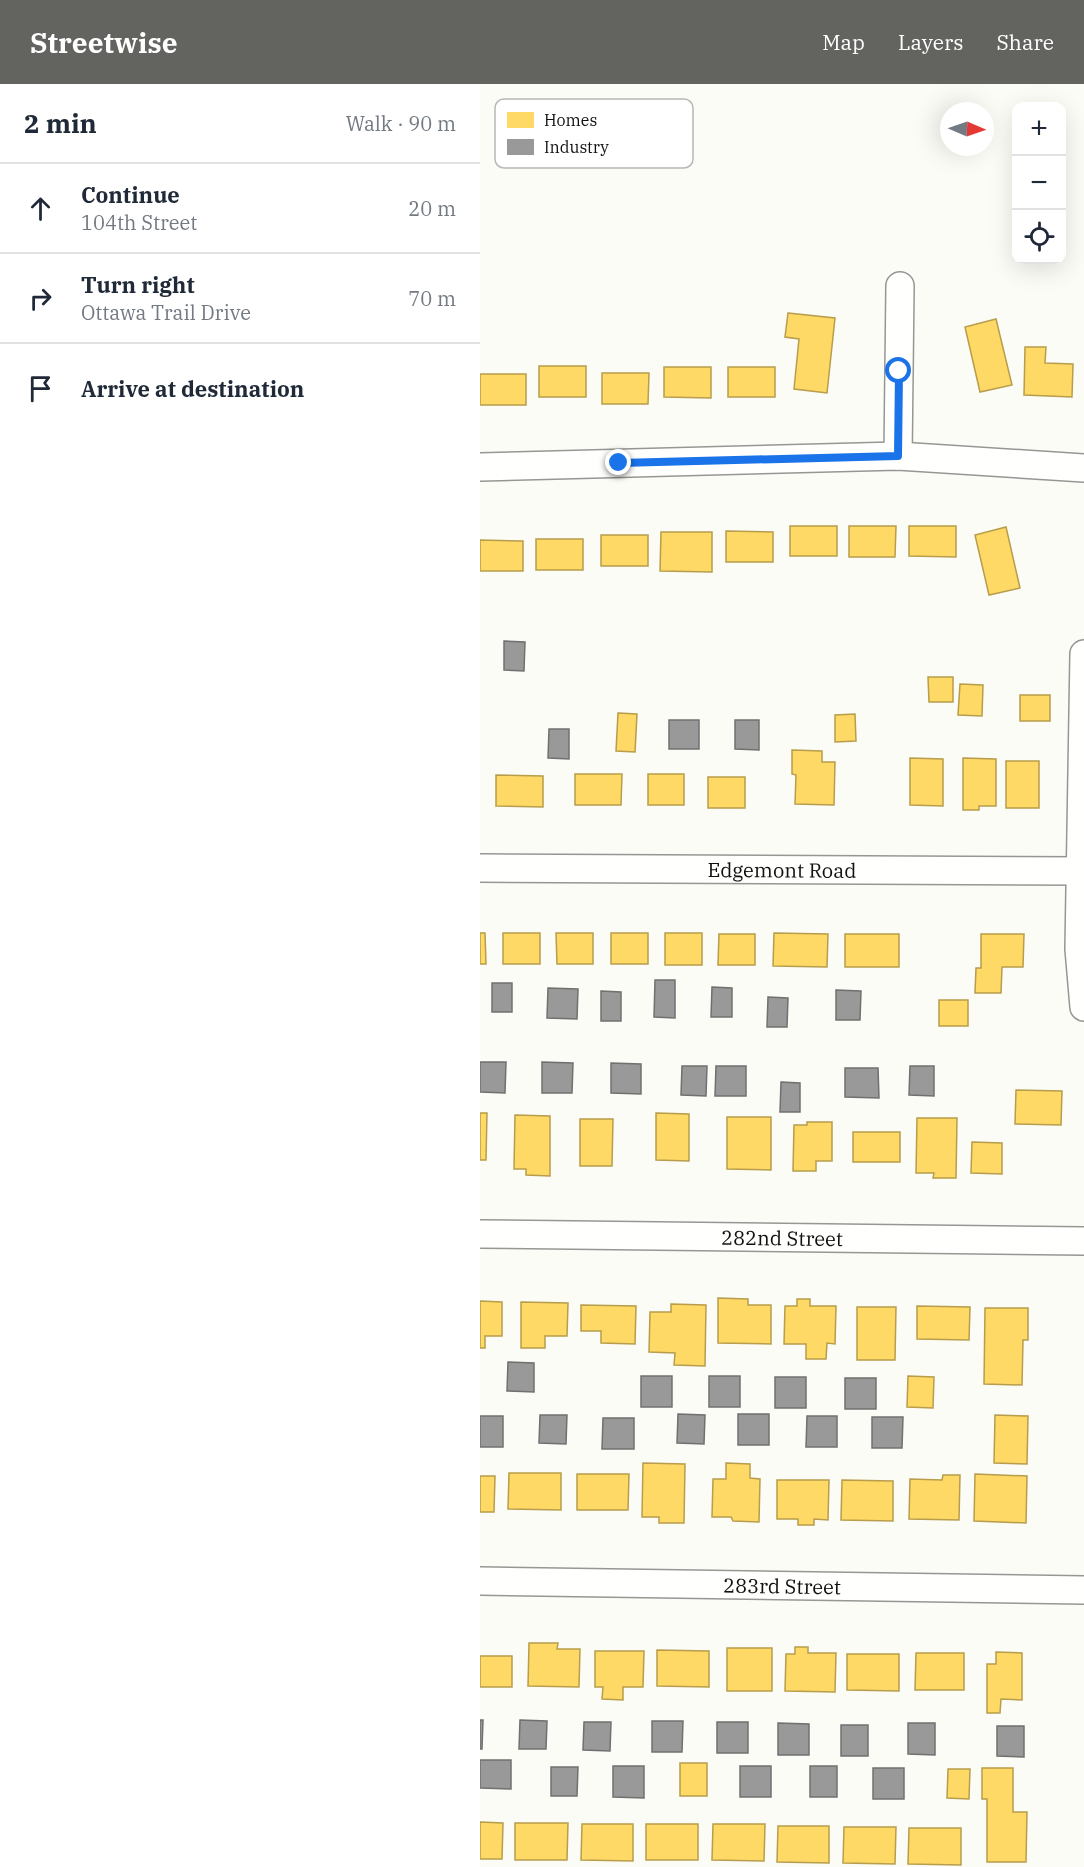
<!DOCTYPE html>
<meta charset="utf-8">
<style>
body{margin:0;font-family:"IBM Plex Serif",serif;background:#f2f2f3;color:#1f2937}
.controls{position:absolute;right:18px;top:18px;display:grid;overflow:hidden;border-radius:12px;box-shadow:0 6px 24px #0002}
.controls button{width:54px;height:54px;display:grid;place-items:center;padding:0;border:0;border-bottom:2px solid #e0e1e3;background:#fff;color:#1f2937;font:30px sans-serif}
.compass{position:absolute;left:460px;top:18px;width:54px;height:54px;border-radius:50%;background:#fff;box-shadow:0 6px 24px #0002;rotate:92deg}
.stop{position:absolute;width:18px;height:18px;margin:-14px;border:4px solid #1a73e8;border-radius:50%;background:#fff}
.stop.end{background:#1a73e8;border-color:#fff;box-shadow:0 2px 6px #0008}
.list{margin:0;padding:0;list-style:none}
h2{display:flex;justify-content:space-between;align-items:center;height:78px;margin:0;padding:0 24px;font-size:26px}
h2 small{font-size:20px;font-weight:400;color:#747a83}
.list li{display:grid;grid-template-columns:39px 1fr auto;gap:18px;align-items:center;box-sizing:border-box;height:90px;padding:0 24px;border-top:2px solid #e0e1e3}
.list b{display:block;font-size:22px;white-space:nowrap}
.list p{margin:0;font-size:20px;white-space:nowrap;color:#747a83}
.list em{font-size:20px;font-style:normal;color:#747a83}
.icon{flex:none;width:33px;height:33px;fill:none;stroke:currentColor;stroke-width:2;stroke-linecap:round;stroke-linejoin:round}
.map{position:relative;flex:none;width:604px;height:1783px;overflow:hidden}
header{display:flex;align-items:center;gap:36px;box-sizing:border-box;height:84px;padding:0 30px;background:#636360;color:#fff}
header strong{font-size:28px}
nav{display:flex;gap:33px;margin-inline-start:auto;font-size:21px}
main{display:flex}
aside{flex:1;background:#fff}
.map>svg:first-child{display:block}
.homes{fill:#ffd966;stroke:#b79d4c;stroke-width:1.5}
.industry{fill:#999;stroke:#707070;stroke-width:1.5}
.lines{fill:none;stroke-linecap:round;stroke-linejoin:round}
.street-casing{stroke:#969694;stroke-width:30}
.street{stroke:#fffffe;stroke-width:27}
.route{stroke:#1a73e8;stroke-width:8}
.labels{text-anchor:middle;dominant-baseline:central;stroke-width:6;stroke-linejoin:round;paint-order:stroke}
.street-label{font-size:20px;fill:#101010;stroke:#fff}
.key{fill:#fff;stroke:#b7b7b7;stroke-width:1.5}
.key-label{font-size:16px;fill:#101010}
</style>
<header>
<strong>Streetwise</strong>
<nav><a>Map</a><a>Layers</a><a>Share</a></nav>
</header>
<main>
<aside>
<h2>2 min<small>Walk · 90 m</small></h2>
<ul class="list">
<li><svg class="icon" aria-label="ahead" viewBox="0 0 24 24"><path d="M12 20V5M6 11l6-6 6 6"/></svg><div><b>Continue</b><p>104th Street</p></div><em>20 m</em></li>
<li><svg class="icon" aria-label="right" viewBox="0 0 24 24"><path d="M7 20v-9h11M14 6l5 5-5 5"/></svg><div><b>Turn right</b><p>Ottawa Trail Drive</p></div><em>70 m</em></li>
<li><svg class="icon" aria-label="arrive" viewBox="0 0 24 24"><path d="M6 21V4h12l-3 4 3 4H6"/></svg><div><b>Arrive at destination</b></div></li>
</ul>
</aside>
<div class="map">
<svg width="604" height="1783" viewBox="0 0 604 1783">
<rect width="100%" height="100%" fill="#fcfcf6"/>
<g class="homes">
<path d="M308 229 355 234 347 309 314 305 319 255 305 253Z"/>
<path d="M516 235 532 301 500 308 485 243Z"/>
<path d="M545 263H566L565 279 593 280 592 313 544 311Z"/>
<rect x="59" y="282" width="47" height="31"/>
<path d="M184 283H231V314L184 313Z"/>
<rect x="248" y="283" width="47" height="30"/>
<path d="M122 289H169L168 320H122Z"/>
<rect x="0" y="290" width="46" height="31"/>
<rect x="310" y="442" width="47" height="30"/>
<path d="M369 442H416L415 473H369Z"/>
<path d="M429 442H476V473L429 472Z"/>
<path d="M526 443 540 504 509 511 495 451Z"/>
<path d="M246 447 293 448V478H246Z"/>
<path d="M181 448H232V488L180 487Z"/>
<rect x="121" y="451" width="47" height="31"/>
<rect x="56" y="455" width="47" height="31"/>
<path d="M0 456 43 457V487H0Z"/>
<path d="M448 593H473V618H449Z"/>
<path d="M480 600 503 601 502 632 478 631Z"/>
<rect x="540" y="611" width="30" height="26"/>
<path d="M138 629 157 630 155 668 136 667Z"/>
<path d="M375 630 376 657 355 658V631Z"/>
<path d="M312 666 342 667V678H355L354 721 315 720 316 691 312 690Z"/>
<path d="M430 674 463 675V722L430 721Z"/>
<path d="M483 674 516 675V722H499V726H483Z"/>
<rect x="526" y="677" width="33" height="47"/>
<path d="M95 690H142L141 721H95Z"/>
<rect x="168" y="690" width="36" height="31"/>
<path d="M16 691 63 692V723L16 722Z"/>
<rect x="228" y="693" width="37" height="31"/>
<path d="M0 849H5L6 880H0Z"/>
<rect x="23" y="849" width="37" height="31"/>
<path d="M76 849H113V880H77Z"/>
<rect x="131" y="849" width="37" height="31"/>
<rect x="185" y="849" width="37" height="32"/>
<path d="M294 849 348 850 347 883 293 882Z"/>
<path d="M239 850H275V881H238Z"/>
<rect x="365" y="850" width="54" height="33"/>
<path d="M501 850H544L543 883H522L521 909H495L496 884H501Z"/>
<rect x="459" y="916" width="29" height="26"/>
<path d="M536 1006 582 1007 581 1041 535 1040Z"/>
<path d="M0 1029H7L6 1076H0Z"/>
<path d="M176 1029 209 1030V1077L176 1076Z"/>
<path d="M35 1031 70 1032V1092L46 1091V1085H34Z"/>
<path d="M247 1033H291V1086L247 1085Z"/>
<path d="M437 1034H477L476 1094H453L454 1089H436Z"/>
<path d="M100 1035H133L132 1082H100Z"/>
<path d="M327 1038H352V1077H336V1087H313L314 1041H327Z"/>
<rect x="373" y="1048" width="47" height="30"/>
<path d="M492 1058 522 1059V1090L491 1089Z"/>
<path d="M238 1214 268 1215V1221H291V1260L238 1259Z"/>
<path d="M317 1215H330V1222H356L355 1260 347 1259 346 1275H326V1260H304L305 1222H317Z"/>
<path d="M0 1217 22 1218V1252H5V1264H0Z"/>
<path d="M41 1218 88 1219 87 1252H65V1264H41Z"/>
<path d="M191 1220 226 1221 225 1282 194 1281 195 1269 169 1268 170 1228H191Z"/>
<path d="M101 1221 156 1222 155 1260 121 1259V1247H101Z"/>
<path d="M437 1222 490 1223 489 1256 437 1255Z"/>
<path d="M377 1223H416L415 1276H377Z"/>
<path d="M505 1224H548V1256H543L542 1301 504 1300Z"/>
<path d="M428 1292 454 1293 453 1324 427 1323Z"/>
<path d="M515 1331 548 1332 547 1380 514 1379Z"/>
<path d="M163 1379 205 1380 204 1439H179V1433H162Z"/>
<path d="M246 1379 270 1380V1394L280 1395 279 1438 253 1437 251 1433H232L233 1395H246Z"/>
<path d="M29 1389H81V1426L28 1425Z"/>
<path d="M97 1390H149L148 1426H97Z"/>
<path d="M495 1390 547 1392 546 1439 494 1437Z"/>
<path d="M463 1391H480L479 1436 429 1435 430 1395 462 1396Z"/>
<path d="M0 1392H15L14 1428H0Z"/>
<path d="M297 1396H349L348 1436 334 1435V1441H318V1435H297Z"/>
<path d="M362 1396 413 1397V1437L361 1436Z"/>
<path d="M49 1559H78L77 1565H100L99 1603 48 1602Z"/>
<path d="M315 1563H328V1569H356L355 1608 305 1607 306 1570H315Z"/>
<rect x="247" y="1564" width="45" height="43"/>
<path d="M177 1566 229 1567V1603L177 1602Z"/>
<path d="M115 1567H164L163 1603H143V1616L122 1615 123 1603H115Z"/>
<path d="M516 1568 542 1569V1616L521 1615 520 1629H507V1580H516Z"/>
<path d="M436 1569H484V1606H435Z"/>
<path d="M367 1570H419V1607L367 1606Z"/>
<rect x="0" y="1572" width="32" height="31"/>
<rect x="200" y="1679" width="27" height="33"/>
<path d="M502 1684H533V1728H547L546 1778H507V1715H502Z"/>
<path d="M468 1685H490L489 1715 467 1714Z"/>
<path d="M0 1738 23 1739 22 1775H0Z"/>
<path d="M35 1739H88L87 1776H35Z"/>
<path d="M102 1740H153V1777L101 1776Z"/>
<rect x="166" y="1740" width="52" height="36"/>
<path d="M233 1740H285L284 1777 232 1776Z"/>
<path d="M298 1742H349V1779L297 1778Z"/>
<path d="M364 1743H416L415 1780 363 1779Z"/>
<path d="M429 1744H481V1781L428 1780Z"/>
</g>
<g class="industry">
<path d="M24 557 45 558 44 587 24 586Z"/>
<rect x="189" y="636" width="30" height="29"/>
<path d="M255 636H279V666L255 665Z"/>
<path d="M69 645H89V675L68 674Z"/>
<path d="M175 896H195V934L174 933Z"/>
<rect x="12" y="899" width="20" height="29"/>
<path d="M232 903 252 904V933H231Z"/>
<path d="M68 904 98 905 97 935 67 934Z"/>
<path d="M356 906 381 907 380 936H356Z"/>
<path d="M121 907 141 908V937H121Z"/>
<path d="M288 913 308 914 307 943H287Z"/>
<path d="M0 978H26L25 1009 0 1008Z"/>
<path d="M62 978 93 979 92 1009H62Z"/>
<path d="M131 979 161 980V1010L131 1009Z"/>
<path d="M202 982H227L226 1012 201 1011Z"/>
<path d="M236 982H266V1012H235Z"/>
<path d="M430 982H454V1012L429 1011Z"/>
<path d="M365 984H398L399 1014 365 1013Z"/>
<path d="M301 998 320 999V1028H300Z"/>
<path d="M28 1278 54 1279V1308L27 1307Z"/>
<rect x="161" y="1292" width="31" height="31"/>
<rect x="229" y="1292" width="31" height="31"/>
<rect x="295" y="1293" width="31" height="31"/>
<rect x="365" y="1294" width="31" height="31"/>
<path d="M198 1330 225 1331 224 1360 197 1359Z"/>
<rect x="258" y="1330" width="31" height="31"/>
<path d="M60 1331H87L86 1360 59 1359Z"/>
<rect x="0" y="1332" width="23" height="31"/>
<path d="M327 1332H357V1363H326Z"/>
<path d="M392 1333H423L422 1364H392Z"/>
<path d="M123 1334H154V1365H122Z"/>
<path d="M0 1636H3L2 1665H0Z"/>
<path d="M40 1636 67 1637 66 1665H39Z"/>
<path d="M172 1637H203L202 1668H172Z"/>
<path d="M104 1638H131L130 1667 103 1666Z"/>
<rect x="237" y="1638" width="31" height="31"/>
<path d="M298 1639 329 1640V1671H298Z"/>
<path d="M428 1639H455V1671L428 1670Z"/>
<rect x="361" y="1641" width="27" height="31"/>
<path d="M517 1642H544V1673L517 1672Z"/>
<path d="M0 1676H31V1705L0 1704Z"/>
<path d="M133 1682H164V1714L133 1713Z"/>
<rect x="260" y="1682" width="31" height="31"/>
<rect x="330" y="1682" width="27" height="31"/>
<path d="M71 1683H98L97 1712H71Z"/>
<rect x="393" y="1684" width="31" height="31"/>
</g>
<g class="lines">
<defs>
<g id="street">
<path d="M418 372 420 202"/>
<path d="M0 383 418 372 604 384"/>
<path d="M604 570 599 865 604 923"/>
<path id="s1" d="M0 784 604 787"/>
<path id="s2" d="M0 1150 604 1157"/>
<path id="s3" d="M0 1497 604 1506"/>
</g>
</defs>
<use href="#street" class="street-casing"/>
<use href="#street" class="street"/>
</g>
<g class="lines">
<path class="route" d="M139 379 418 372 419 287"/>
</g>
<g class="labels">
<g class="street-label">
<text stroke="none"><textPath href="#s1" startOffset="302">Edgemont Road</textPath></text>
<text stroke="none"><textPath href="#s2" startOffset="302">282nd Street</textPath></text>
<text stroke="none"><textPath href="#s3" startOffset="302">283rd Street</textPath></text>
</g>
</g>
<rect x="15" y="15" width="198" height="69" rx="9" class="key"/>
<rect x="27" y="28" width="27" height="16" fill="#ffd966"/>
<rect x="27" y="55" width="27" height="16" fill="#999"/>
<g class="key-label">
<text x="64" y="42">Homes</text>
<text x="64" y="69">Industry</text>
</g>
</svg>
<div class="controls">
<button>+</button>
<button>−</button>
<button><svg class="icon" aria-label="locate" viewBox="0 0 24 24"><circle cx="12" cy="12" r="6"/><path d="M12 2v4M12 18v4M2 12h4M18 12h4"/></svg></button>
</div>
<svg class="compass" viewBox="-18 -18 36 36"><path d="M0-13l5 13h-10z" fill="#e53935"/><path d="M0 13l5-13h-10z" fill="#747a83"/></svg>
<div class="stop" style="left:419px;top:287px"></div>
<div class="stop end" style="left:139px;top:379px"></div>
</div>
</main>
